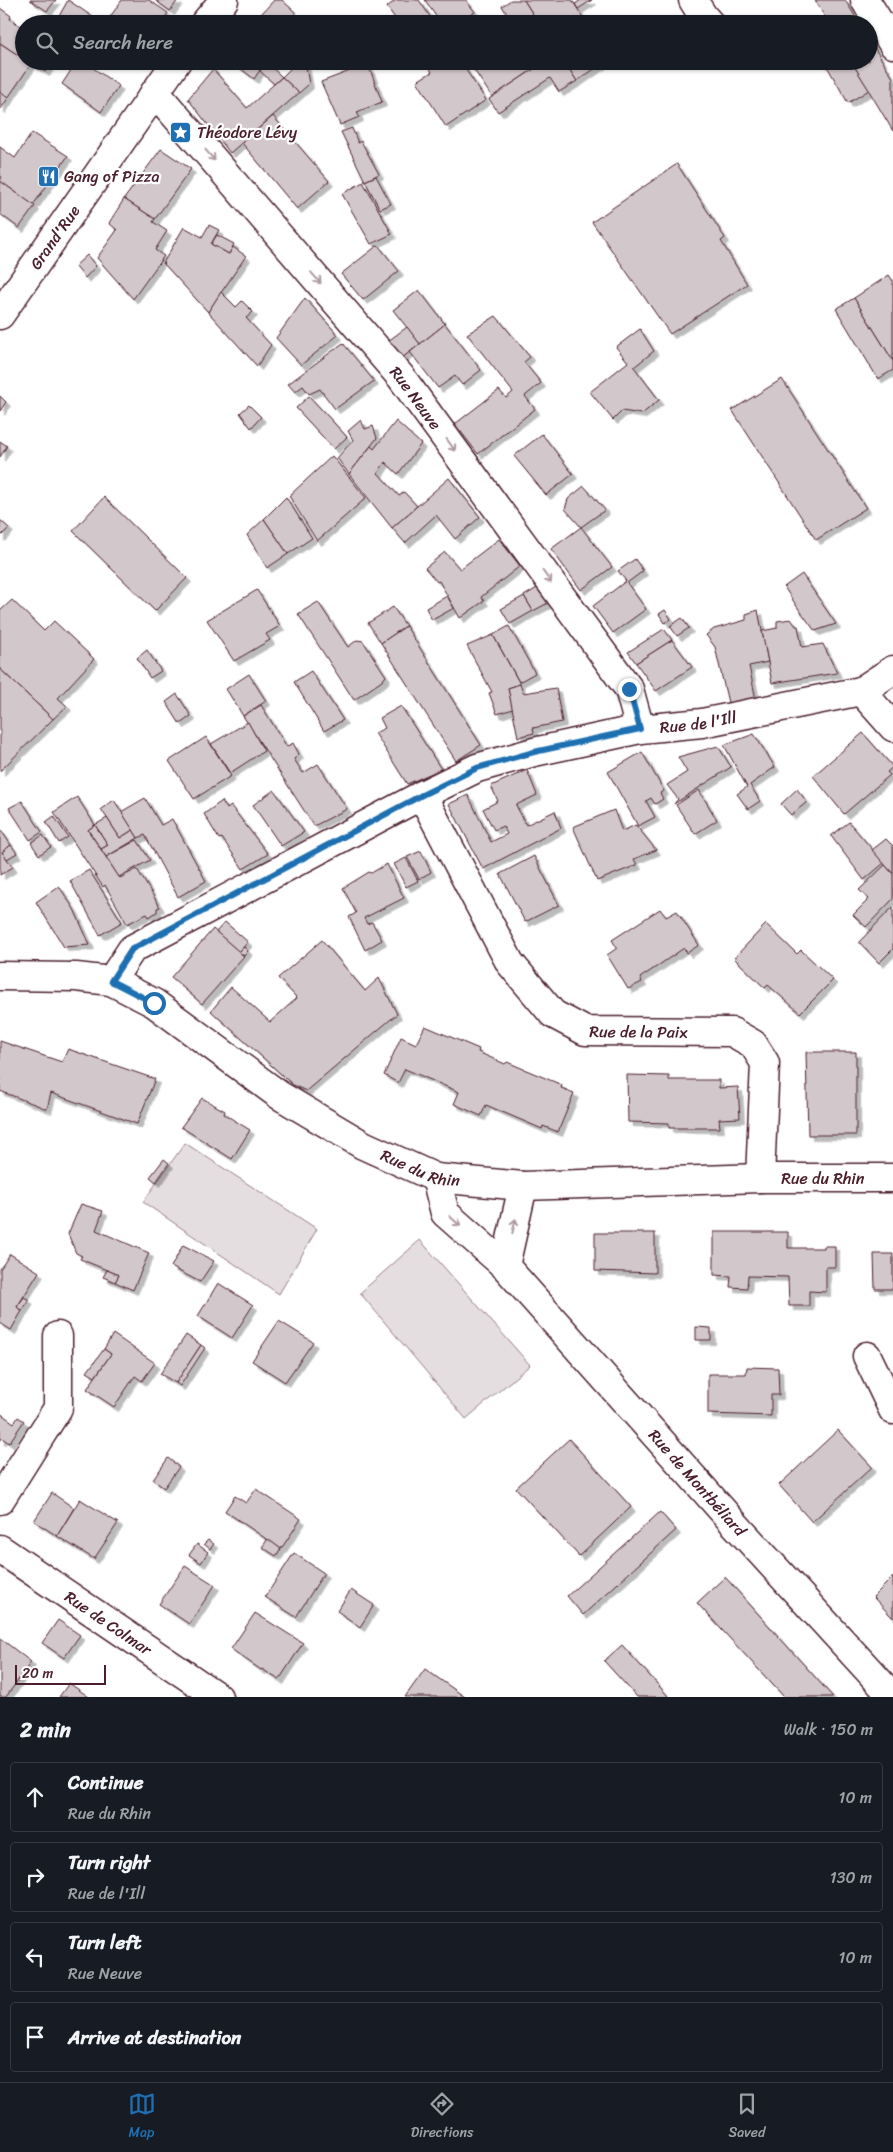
<!DOCTYPE html>
<meta charset="utf-8">
<style>
body{margin:0;font-family:Sriracha,sans-serif;background:#242831;color:#f1f3f6}
.scale{position:absolute;left:15px;bottom:12px;width:91px;box-sizing:border-box;padding-left:5px;border:2px solid #4a1f2b;border-top:0;font-size:14px;line-height:18px;white-space:nowrap;color:#4a1f2b;-webkit-text-stroke:4px #fff;paint-order:stroke}
.stop{position:absolute;width:15px;height:15px;margin:-11px;border:4px solid #1f6fb2;border-radius:50%;background:#fff}
.stop.end{background:#1f6fb2;border-color:#fff;box-shadow:0 1px 5px #0008}
.list{margin:0;padding:0;list-style:none}
h2{display:flex;justify-content:space-between;align-items:center;height:65px;margin:0;padding:0 20px;font-size:21px}
h2 small{font-size:16px;font-weight:400;color:#9ea1a6}
.list li{display:grid;grid-template-columns:32px 1fr auto;gap:15px;align-items:center;box-sizing:border-box;height:70px;margin:0 10px 10px;padding:0 10px;border:1px solid #363941;border-radius:5px}
.list b{display:block;font-size:19px;white-space:nowrap}
.list p{margin:0;font-size:16px;white-space:nowrap;color:#9ea1a6}
.list em{font-size:16px;font-style:normal;color:#9ea1a6}
.icon{flex:none;width:28px;height:28px;fill:none;stroke:currentColor;stroke-width:2;stroke-linecap:round;stroke-linejoin:round}
.map{position:relative;flex:none;width:893px;height:1697px;overflow:hidden}
.search{position:absolute;background:#171b24;box-shadow:0 1px 4px #0004;left:15px;right:15px;top:15px;height:55px;display:flex;align-items:center;gap:12px;box-sizing:border-box;padding:0 18px;border-radius:28px;color:#9ea1a6;font-size:19px}
.sheet{height:385px;background:#171b24}
nav{display:flex;justify-content:space-around;align-items:center;box-sizing:border-box;height:70px;border-top:1px solid #363941;background:#171b24;font-size:14px;color:#9ea1a6}
nav a{display:grid;justify-items:center;gap:2px}
nav .on{color:#1f6fb2}
.map>svg:first-child{display:block}
.green{fill:#e5dee0;stroke:#987e86}
.building{fill:#d2c7cb;stroke:#4a1f2b;filter:url(#shadow)}
.lines{fill:none;stroke-linecap:round;stroke-linejoin:round}
.minor-casing{stroke:#4a1f2b;stroke-width:31}
.major-casing{stroke:#4a1f2b;stroke-width:31}
.minor{stroke:#fff;stroke-width:28}
.major{stroke:#fff;stroke-width:28}
.oneway{stroke:#ae9aa0}
.route{stroke:#1f6fb2;stroke-width:6}
.labels{text-anchor:middle;dominant-baseline:central;stroke-width:4.5;stroke-linejoin:round;paint-order:stroke}
.poi-label{font-size:16px;fill:#4a1f2b;stroke:#fff;text-anchor:start}
.street-label{font-size:16px;fill:#4a1f2b;stroke:#fff}
</style>
<div class="map">
<svg width="893" height="1697" viewBox="0 0 893 1697">
<defs>
<filter id="shadow"><feDropShadow dx="4.5" dy="4.5" stdDeviation="0" flood-color="#0004"/></filter>
</defs>
<rect width="100%" height="100%" fill="#fff"/>
<filter id="ink" filterUnits="userSpaceOnUse"><feTurbulence type="fractalNoise" baseFrequency=".02" numOctaves="2"/><feDisplacementMap in="SourceGraphic" scale="10" xChannelSelector="R" yChannelSelector="G"/><feConvolveMatrix kernelMatrix="1 2 1 2 8 2 1 2 1" color-interpolation-filters="sRGB"/></filter>
<g filter="url(#ink)">
<g class="green">
<path d="M185 1143 317 1229 279 1294 143 1202Z"/>
<path d="M420 1240 530 1365 466 1419 360 1293Z"/>
</g>
<g class="building">
<path d="M30 0H56L47 11Z"/>
<path d="M68 0 93 17 88 24H67L58 18Z"/>
<path d="M122 0H149L168 13 161 24H105Z"/>
<path d="M155 0H178L170 11Z"/>
<path d="M274 0H282L295 12V24H252Z"/>
<path d="M396 0H419L435 24H399L387 7Z"/>
<path d="M425 0H466L475 12 456 24H441Z"/>
<path d="M511 0H524L539 24H513L502 6Z"/>
<path d="M524 0H572L587 24H539Z"/>
<path d="M581 0H592L578 9 575 4Z"/>
<path d="M815 0H845L860 24H829Z"/>
<path d="M0 8 11 16 10 19 24 28V59L0 43Z"/>
<path d="M869 39 893 78V131L851 61H869Z"/>
<path d="M0 43 24 59V61L31 64 8 98 0 92Z"/>
<path d="M27 61H52L45 72Z"/>
<path d="M77 61H83L119 86 101 112 62 84Z"/>
<path d="M231 61H266L254 79Z"/>
<path d="M298 61H305L309 84 299 93 282 77Z"/>
<path d="M425 61H460L486 100 446 127 417 81 432 72Z"/>
<path d="M468 61H538L540 65 492 97Z"/>
<path d="M538 61H564L577 81 559 92 550 78 498 112 489 99 540 65Z"/>
<path d="M564 61H606L577 81Z"/>
<path d="M824 61H851L869 90 848 103Z"/>
<path d="M266 62 282 77 274 84 260 71Z"/>
<path d="M368 64 382 102 357 112 359 117 340 125 321 82Z"/>
<path d="M213 69 247 108 282 77 299 93 230 153 188 99Z"/>
<path d="M0 92 8 98 1 109 0 108Z"/>
<path d="M273 116 329 181 297 209 242 143Z"/>
<path d="M352 128 358 143 361 141 379 174 365 181 341 132Z"/>
<path d="M32 133 68 156 33 205 0 181 2 177 0 176V147L15 158Z"/>
<path d="M161 149 191 169 155 219 124 199Z"/>
<path d="M677 164 725 238 721 241 747 284 670 334 592 222Z"/>
<path d="M376 176 391 204 380 209 365 181Z"/>
<path d="M0 181 35 206 19 228 0 214Z"/>
<path d="M363 182 392 234 371 244 342 194Z"/>
<path d="M124 199 155 219 153 222 167 231 155 250 164 256 133 299 97 258 117 230 109 223Z"/>
<path d="M209 225 219 230 211 244 229 254 233 247 246 256 208 312 163 263 184 227 202 237Z"/>
<path d="M217 235 234 244 229 254 211 244Z"/>
<path d="M378 245 399 271 363 300 341 274Z"/>
<path d="M87 255 96 266 85 278 75 266Z"/>
<path d="M889 275 893 281V361L854 298Z"/>
<path d="M419 290 445 324 420 344 393 310Z"/>
<path d="M221 292 236 307 242 301 253 312 246 318 271 345 257 366 208 312Z"/>
<path d="M305 298 338 335 301 365 276 338Z"/>
<path d="M854 298 893 361V370L878 379 836 309Z"/>
<path d="M496 316 530 357 524 362 541 383 525 396 535 409 478 454 455 424 499 390 506 398 513 392 467 334Z"/>
<path d="M445 324 481 370 462 385 455 376 438 388 410 352Z"/>
<path d="M407 327 420 344 402 358 388 341Z"/>
<path d="M640 329 654 351 634 367 659 400 642 414 622 411 613 420 590 392 628 362 616 347Z"/>
<path d="M343 343 374 381 335 409 320 389 309 394 303 386 295 392 288 384Z"/>
<path d="M782 379 866 508 816 540 732 410Z"/>
<path d="M0 396 6 402 0 411Z"/>
<path d="M309 396 347 437 334 449 296 408Z"/>
<path d="M249 405 261 417 251 428 240 413Z"/>
<path d="M361 420 365 429 373 426 377 438 349 474 337 458 353 440 348 431Z"/>
<path d="M396 421 421 444 398 474 385 462 378 473 399 496 404 492 417 506 392 528 349 474 371 446 374 449Z"/>
<path d="M542 434 573 474 546 495 514 456Z"/>
<path d="M0 441 7 446 0 457Z"/>
<path d="M332 456 366 498 317 541 289 496Z"/>
<path d="M449 478 480 517 455 539 436 515 405 543 392 528Z"/>
<path d="M584 486 605 510 581 527 565 509 568 499Z"/>
<path d="M104 497 187 578 155 611 73 531Z"/>
<path d="M286 497 312 538 288 554 264 519Z"/>
<path d="M264 519 288 554 267 568 247 535Z"/>
<path d="M0 520 9 528 0 537Z"/>
<path d="M581 527 612 567 581 590 551 549Z"/>
<path d="M499 539 520 566 481 597 484 601 460 618 439 581 437 582 425 568 445 552 460 569Z"/>
<path d="M635 559 643 571 627 583 646 609 613 633 593 606 626 581 618 571Z"/>
<path d="M802 574 836 624 815 631 798 608 784 587Z"/>
<path d="M537 588 548 603 533 611 524 596Z"/>
<path d="M257 590 280 626 266 634 270 640 234 661 207 620Z"/>
<path d="M447 596 454 608 432 620 426 608Z"/>
<path d="M524 596 533 611 510 624 501 609Z"/>
<path d="M12 600 44 631 54 621 94 659 58 698 67 706 53 719 0 669V611Z"/>
<path d="M318 602 348 647 357 640 363 641 386 676 382 681 354 700 298 614Z"/>
<path d="M393 607 406 626 381 643 368 623Z"/>
<path d="M665 610 671 619 665 623 659 614Z"/>
<path d="M758 610 768 662 749 666 756 700 729 707 715 647 706 635 714 629 746 620V614Z"/>
<path d="M682 618 689 628 677 636 670 626Z"/>
<path d="M791 619 796 626H798L802 647 823 644 837 673 772 683 762 631 777 628V621Z"/>
<path d="M406 626 481 745 456 761 381 643Z"/>
<path d="M509 626 535 673 519 682 493 635Z"/>
<path d="M664 629 672 640 636 663 628 652Z"/>
<path d="M493 635 520 684 508 688 513 709 497 714 489 693 492 692 467 646Z"/>
<path d="M672 640 692 667 656 691 636 663Z"/>
<path d="M147 650 161 671 150 678 137 658Z"/>
<path d="M0 669 53 719 0 771Z"/>
<path d="M311 671 343 720 324 731 294 682Z"/>
<path d="M249 674 266 701 243 716 226 689Z"/>
<path d="M520 684 523 693 556 688 562 722 533 728 534 733 518 737 508 688Z"/>
<path d="M177 694 191 716 180 724 166 702Z"/>
<path d="M261 705 287 747 293 743 299 754 294 759 303 773 318 764 347 809 314 826 243 716Z"/>
<path d="M401 706 441 769 407 784 375 733 385 728 380 718Z"/>
<path d="M248 722 264 751 230 773 211 744Z"/>
<path d="M863 733 893 767 887 772 890 775 844 814 813 776Z"/>
<path d="M754 734 775 767 750 785 760 801 748 809 737 794 747 787 724 745Z"/>
<path d="M206 737 231 776 194 799 169 761Z"/>
<path d="M718 746 731 767 674 804 678 799 667 785 687 772 678 757Z"/>
<path d="M642 752 664 791 660 793 663 799 655 804 651 798 646 801 655 817 638 826 608 772Z"/>
<path d="M527 770 537 795 516 805 526 825 555 811 561 828 483 869 449 804 468 795 491 842 507 834 503 826 494 830 483 809 498 801 491 786Z"/>
<path d="M797 789 807 802 791 815 781 804Z"/>
<path d="M274 790 304 832 281 846 253 805Z"/>
<path d="M699 790 717 820 695 834 676 805Z"/>
<path d="M77 797 95 825 88 830 120 878 137 869 160 907 157 908V912L149 917 147 914 127 924 105 885 103 887 54 812Z"/>
<path d="M145 798 161 825 172 819 206 881 178 897 145 835 138 838 121 812Z"/>
<path d="M114 800 133 830 120 838 101 809Z"/>
<path d="M22 801 42 832 30 840 9 808Z"/>
<path d="M222 801 227 809 231 806 268 854 243 869 222 838 219 839 204 814Z"/>
<path d="M614 810 622 831 636 825 656 850 634 859 637 865 597 881 573 827Z"/>
<path d="M54 816 68 837 59 843 46 822Z"/>
<path d="M107 818 120 838 133 830 138 838 106 857 101 849 108 845 95 825Z"/>
<path d="M849 822 884 863 864 880 831 836Z"/>
<path d="M95 825 108 845 101 849 88 830Z"/>
<path d="M0 829 11 845 2 852 13 867 0 875Z"/>
<path d="M43 835 51 847 39 855 31 843Z"/>
<path d="M886 839 893 846V874L872 850Z"/>
<path d="M137 840 150 860 119 877 106 857Z"/>
<path d="M11 845 17 853 7 859 2 852Z"/>
<path d="M421 851 431 872 419 879 407 857Z"/>
<path d="M534 856 559 905 525 922 500 874Z"/>
<path d="M406 858 418 881 406 887 394 864Z"/>
<path d="M387 864 404 898 364 918 367 924 372 922 382 940 365 950 349 917 356 913 343 888 369 872 371 873Z"/>
<path d="M885 865 893 874V899L866 927 853 915 869 899 859 890Z"/>
<path d="M89 870 122 922 100 935 70 881Z"/>
<path d="M59 886 74 909 90 945 64 947 36 902Z"/>
<path d="M893 907V949L879 963 859 942Z"/>
<path d="M660 909 666 917 677 911 699 945 687 953 684 948 640 978 642 982 628 989 607 955 617 948 612 940Z"/>
<path d="M225 922 248 942 239 952 216 932Z"/>
<path d="M766 924 797 954 801 950 833 980 800 1013 768 985 765 988 734 958Z"/>
<path d="M213 929 244 956 202 1004 171 977Z"/>
<path d="M322 940 365 991 379 978 397 1014 306 1091 293 1085 211 1011 231 987 270 1022 297 998 278 978Z"/>
<path d="M244 947 248 951 244 956 239 952Z"/>
<path d="M425 1026 479 1049 478 1052 505 1064 507 1062 562 1085 561 1088 574 1093 558 1132 543 1126 542 1129 486 1105 481 1116 454 1104 459 1092 405 1069 398 1083 384 1075 401 1037 416 1044Z"/>
<path d="M0 1041 62 1062 68 1049 155 1079 137 1124 51 1093 47 1109 0 1091Z"/>
<path d="M806 1052H856V1135H808Z"/>
<path d="M627 1075 669 1076V1080H719V1088L738 1087 740 1118 719 1119 720 1128H669V1123L628 1122Z"/>
<path d="M202 1098 225 1111 224 1114 250 1130 232 1159 181 1127Z"/>
<path d="M164 1159 169 1163 156 1182 150 1177Z"/>
<path d="M81 1204 103 1211 96 1230 149 1253 133 1290 115 1282 119 1275 80 1259 82 1256 76 1253 68 1234Z"/>
<path d="M714 1232H788V1248H824V1246H835V1267H826V1292L809 1291V1306H789L788 1277 748 1276 747 1288 730 1287 731 1276 714 1275Z"/>
<path d="M595 1233H655V1273L595 1271Z"/>
<path d="M183 1245 214 1261 200 1282 171 1267Z"/>
<path d="M10 1254 39 1272 17 1307 22 1311 11 1330 0 1323V1269Z"/>
<path d="M874 1254H893V1289H875Z"/>
<path d="M107 1270 119 1275 115 1282 103 1277Z"/>
<path d="M218 1283 253 1305 232 1338 198 1316Z"/>
<path d="M24 1297 29 1300 22 1311 17 1307Z"/>
<path d="M279 1321 313 1342 285 1382 252 1361Z"/>
<path d="M696 1327 711 1328V1340H696Z"/>
<path d="M113 1334 155 1363 142 1381 135 1376 114 1407 87 1389 111 1354 104 1349Z"/>
<path d="M186 1335 201 1345 176 1383 160 1374Z"/>
<path d="M201 1345 205 1348 180 1386 176 1383Z"/>
<path d="M104 1349 111 1354 95 1377 87 1372Z"/>
<path d="M747 1367 778 1368 779 1395H771V1416L708 1414V1374H746Z"/>
<path d="M0 1413 14 1423 18 1417 24 1421 9 1443 2 1438 0 1441Z"/>
<path d="M838 1430 872 1467 812 1522 779 1485Z"/>
<path d="M569 1439 631 1507 579 1556 516 1488Z"/>
<path d="M168 1458 179 1467 164 1488 153 1480Z"/>
<path d="M256 1489 301 1519 281 1549 225 1511 235 1496 246 1503Z"/>
<path d="M52 1493 74 1508 57 1536 34 1521Z"/>
<path d="M80 1499 118 1523 94 1559 57 1536Z"/>
<path d="M660 1512 676 1530 583 1615 567 1596Z"/>
<path d="M268 1539 281 1549 276 1556 262 1547Z"/>
<path d="M208 1540 214 1544 210 1549 204 1544Z"/>
<path d="M197 1544 208 1552 201 1563 189 1555Z"/>
<path d="M294 1553 324 1573 296 1617 265 1597Z"/>
<path d="M185 1566 215 1585 189 1624 159 1604Z"/>
<path d="M725 1577 833 1697H784L697 1603Z"/>
<path d="M893 1577V1618L873 1597Z"/>
<path d="M351 1590 374 1605 360 1627 337 1611Z"/>
<path d="M255 1613 303 1643 279 1680 262 1669 261 1670 231 1649Z"/>
<path d="M58 1620 80 1635 64 1658 42 1643Z"/>
<path d="M0 1638 31 1662 6 1697H0Z"/>
<path d="M622 1645 669 1697H637L604 1661Z"/>
<path d="M425 1669 465 1697H405Z"/>
<path d="M69 1683 89 1697H59Z"/>
</g>
<g class="lines">
<defs>
<g id="minor">
<path d="M693 0 703 16 710 24"/>
<path d="M865 0 893 44"/>
<path id="s1" d="M155 92 401 377 629 689 640 729"/>
<path d="M861 691 893 727"/>
<path id="s2" d="M422 795 510 963 553 1014 585 1031 732 1032 753 1044 765 1063 760 1178"/>
<path id="s3" d="M0 976 76 977 111 981 154 1003 279 1095 363 1145 436 1178 523 1186 760 1178H893"/>
<path id="s4" d="M111 981 132 949 422 795 477 768 534 752 640 729 702 723 861 691 893 670"/>
<path id="s5" d="M436 1178 445 1213 505 1266 731 1520 893 1697"/>
<path d="M505 1266 523 1186"/>
<path d="M867 1356 893 1410"/>
<path d="M0 1500 58 1408V1336"/>
<path id="s6" d="M0 1549 218 1697"/>
</g>
<g id="major">
<path d="M204 24 224 0"/>
<path id="s7" d="M0 315 177 61"/>
</g>
</defs>
<use href="#minor" class="minor-casing"/>
<use href="#major" class="major-casing"/>
<use href="#minor" class="minor"/>
<use href="#major" class="major"/>
</g>
<defs><path id="oneway-shaft" d="M-6 0H5M1.5-3L5.5 0L1.5 3" fill="none" stroke-width="1.6" stroke-linecap="round" stroke-linejoin="round" transform="scale(1.25)"/></defs>
<g class="oneway">
<use href="#oneway-shaft" transform="translate(210 155) rotate(49)"/>
<use href="#oneway-shaft" transform="translate(316 278) rotate(49)"/>
<use href="#oneway-shaft" transform="translate(451 445) rotate(54)"/>
<use href="#oneway-shaft" transform="translate(547 577) rotate(54)"/>
<use href="#oneway-shaft" transform="translate(455 1221) rotate(42)"/>
<use href="#oneway-shaft" transform="translate(514 1226) rotate(-77)"/>
</g>
</g>
<g class="lines" filter="url(#ink)">
<path class="route" d="M154 1003 111 981 132 949 422 795 477 768 534 752 640 729 629 689"/>
</g>
<defs>
<symbol id="sight-square" viewBox="-11 -11 22 22"><rect x="-9" y="-9" width="18" height="18" rx="4" fill="#1f6fb2" stroke="#fff"/><path d="M0-6L1.8-2.2L6-1.7L2.9 1.2L3.7 5.4L0 3.3L-3.7 5.4L-2.9 1.2L-6-1.7L-1.8-2.2Z" fill="#fff"/></symbol>
<symbol id="restaurant-square" viewBox="-11 -11 22 22"><rect x="-9" y="-9" width="18" height="18" rx="4" fill="#1f6fb2" stroke="#fff"/><path d="M-5-6h1v4h1v-4h1v4h1v-4h1v5L-1.5 .5V6h-2V.5L-5-1ZM5-6V6H3V1.5H1.5Q1.5-4 5-6Z" fill="#fff"/></symbol>
</defs>
<g fill-rule="evenodd">
<use href="#sight-square" x="168" y="120" width="25" height="25"/>
<use href="#restaurant-square" x="36" y="164" width="25" height="25"/>
</g>
<g class="labels">
<g class="poi-label">
<text x="197" y="132">Théodore Lévy</text>
<text x="64" y="176">Gang of Pizza</text>
</g>
<g class="street-label">
<text stroke="none"><textPath href="#s7" startOffset="95">Grand'Rue</textPath></text>
<text stroke="none"><textPath href="#s1" startOffset="402">Rue Neuve</textPath></text>
<text stroke="none"><textPath href="#s4" startOffset="654">Rue de l'Ill</textPath></text>
<text stroke="none"><textPath href="#s2" startOffset="346">Rue de la Paix</textPath></text>
<text stroke="none"><textPath href="#s3" startOffset="475">Rue du Rhin</textPath></text>
<text stroke="none"><textPath href="#s3" startOffset="880">Rue du Rhin</textPath></text>
<text stroke="none"><textPath href="#s5" startOffset="406">Rue de Montbéliard</textPath></text>
<text stroke="none"><textPath href="#s6" startOffset="131">Rue de Colmar</textPath></text>
</g>
</g>
</svg>
<div class="scale">20 m</div>
<div class="stop" style="left:154px;top:1003px"></div>
<div class="stop end" style="left:629px;top:689px"></div>
<div class="search"><svg class="icon" aria-label="search" viewBox="0 0 24 24"><circle cx="10" cy="10" r="6"/><path d="M15 15l6 6"/></svg>Search here</div>
</div>
<section class="sheet">
<h2>2 min<small>Walk · 150 m</small></h2>
<ul class="list">
<li><svg class="icon" aria-label="ahead" viewBox="0 0 24 24"><path d="M12 20V5M6 11l6-6 6 6"/></svg><div><b>Continue</b><p>Rue du Rhin</p></div><em>10 m</em></li>
<li><svg class="icon" aria-label="right" viewBox="0 0 24 24"><path d="M7 20v-9h11M14 6l5 5-5 5"/></svg><div><b>Turn right</b><p>Rue de l'Ill</p></div><em>130 m</em></li>
<li><svg class="icon" aria-label="left" viewBox="0 0 24 24"><path d="M17 20v-9H6M10 6l-5 5 5 5"/></svg><div><b>Turn left</b><p>Rue Neuve</p></div><em>10 m</em></li>
<li><svg class="icon" aria-label="arrive" viewBox="0 0 24 24"><path d="M6 21V4h12l-3 4 3 4H6"/></svg><div><b>Arrive at destination</b></div></li>
</ul>
</section>
<nav>
<a class="on"><svg class="icon" aria-label="map" viewBox="0 0 24 24"><path d="M3 6l6-2 6 2 6-2v14l-6 2-6-2-6 2zM9 4v14M15 6v14"/></svg>Map</a>
<a><svg class="icon" aria-label="directions" viewBox="0 0 24 24"><path d="M12 3l9 9-9 9-9-9zM9 14v-3h6M13 9l2 2-2 2"/></svg>Directions</a>
<a><svg class="icon" aria-label="saved" viewBox="0 0 24 24"><path d="M7 4h10v16l-5-4-5 4z"/></svg>Saved</a>
</nav>
